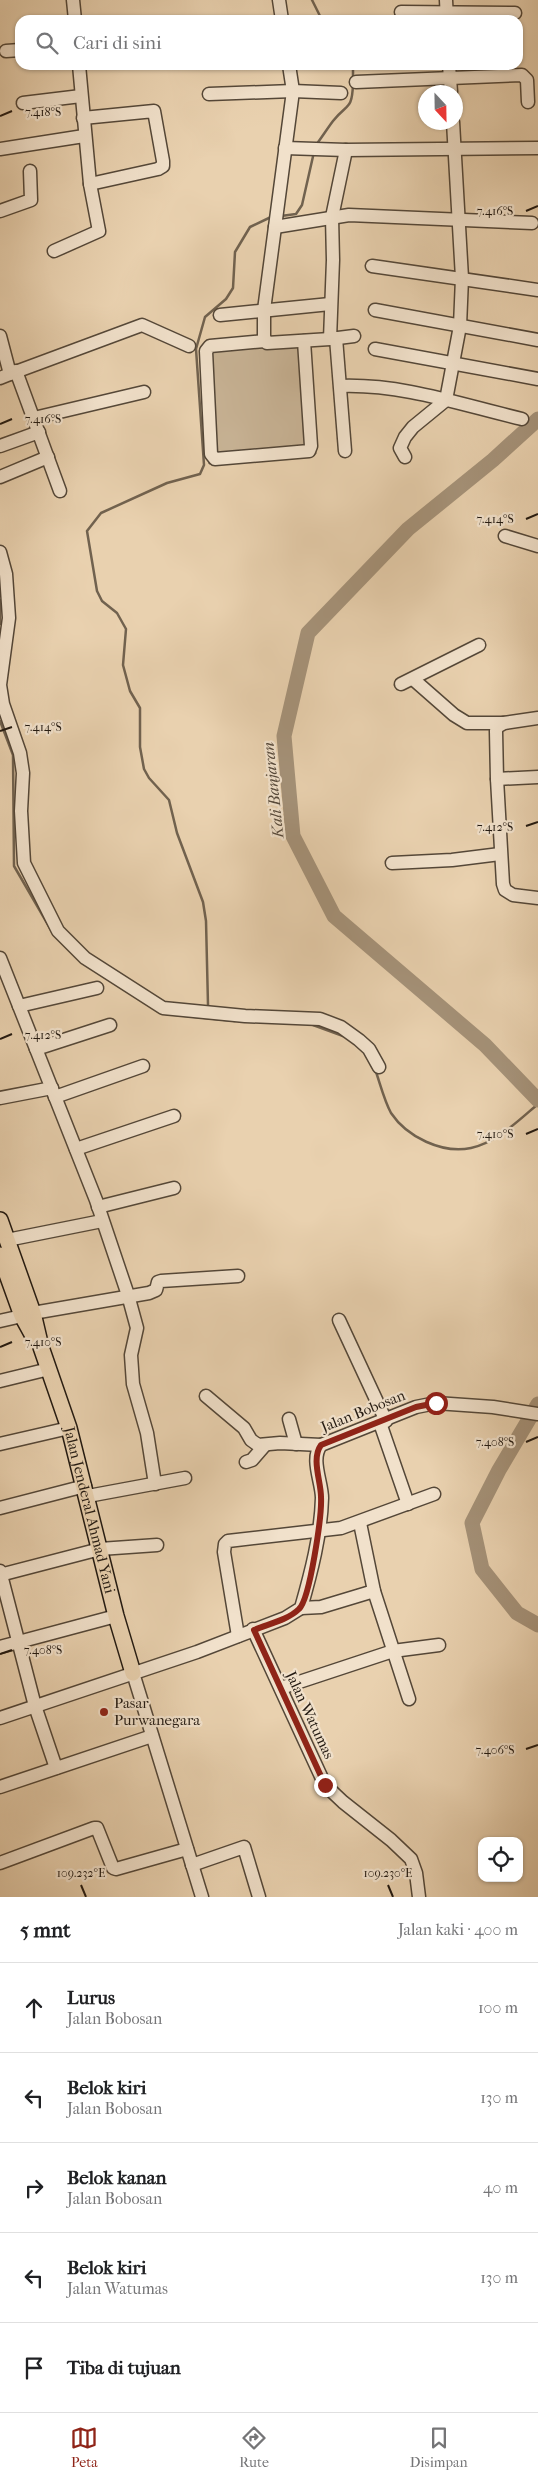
<!DOCTYPE html>
<html lang="id">
<meta charset="utf-8">
<style>
body{margin:0;font-family:"IM FELL French Canon",serif;background:#f6f6f6;color:#202124}
.controls{position:absolute;right:15px;bottom:15px;display:grid;overflow:hidden;border-radius:10px;box-shadow:0 1px 4px #0004}
.controls button{width:45px;height:45px;display:grid;place-items:center;padding:0;border:0;border-bottom:1px solid #e0e0e0;background:#fff;color:#202124;font:25px sans-serif}
.compass{position:absolute;left:418px;top:85px;width:45px;height:45px;border-radius:50%;background:#fff;box-shadow:0 1px 4px #0004;rotate:158deg}
.stop{position:absolute;width:15px;height:15px;margin:-11px;border:4px solid #8f2418;border-radius:50%;background:#fff}
.stop.end{background:#8f2418;border-color:#fff;box-shadow:0 1px 5px #0008}
.list{margin:0;padding:0;list-style:none}
h2{display:flex;justify-content:space-between;align-items:center;height:65px;margin:0;padding:0 20px;font-size:21px}
h2 small{font-size:16px;font-weight:400;color:#757577}
.list li{display:grid;grid-template-columns:32px 1fr auto;gap:15px;align-items:center;box-sizing:border-box;height:90px;padding:0 20px;border-top:1px solid #e0e0e0}
.list b{display:block;font-size:19px;white-space:nowrap}
.list p{margin:0;font-size:16px;white-space:nowrap;color:#757577}
.list em{font-size:16px;font-style:normal;color:#757577}
.icon{flex:none;width:28px;height:28px;fill:none;stroke:currentColor;stroke-width:2;stroke-linecap:round;stroke-linejoin:round}
.map{position:relative;flex:none;width:538px;height:1897px;overflow:hidden}
.search{position:absolute;background:#fff;box-shadow:0 1px 4px #0004;left:15px;right:15px;top:15px;height:55px;display:flex;align-items:center;gap:12px;box-sizing:border-box;padding:0 18px;border-radius:15px;color:#757577;font-size:19px}
.sheet{height:515px;background:#fff}
nav{display:flex;justify-content:space-around;align-items:center;box-sizing:border-box;height:70px;border-top:1px solid #e0e0e0;background:#fff;font-size:14px;color:#757577}
nav a{display:grid;justify-items:center;gap:2px}
nav .on{color:#8f2418}
.map>svg:first-child{display:block}
.green{fill:#c7b294;stroke:#746652}
.lines{fill:none;stroke-linecap:round;stroke-linejoin:round}
.stream{stroke:#71624f;stroke-width:2.5}
.river{stroke:#a59279;stroke-width:15}
.minor-casing{stroke:#544738;stroke-width:15}
.major-casing{stroke:#221911;stroke-width:18}
.minor{stroke:#f1e1cb;stroke-width:12}
.major{stroke:#e9d1af;stroke-width:15}
.route{stroke:#8f2418;stroke-width:6}
.ticks{fill:none;stroke:#221911;stroke-width:2}
.poi-dot{fill:#8f2418;stroke:#f1e1cb;stroke-width:2}
.labels{text-anchor:middle;dominant-baseline:central;stroke-width:4.5;stroke-linejoin:round;paint-order:stroke}
.street-label{font-size:15px;fill:#221911;stroke:#f1e1cb}
.poi-label{font-size:15px;fill:#221911;stroke:#f1e1cb;text-anchor:start}
.water-label{font-size:16px;font-style:italic;fill:#56493b;stroke:#f1e1cb}
.ticks-label{font-size:12px;text-anchor:middle;fill:#221911;stroke:#f1e1cb;stroke-width:4.5;stroke-linejoin:round;paint-order:stroke}
</style>
<div class="map">
<svg width="538" height="1897" viewBox="0 0 538 1897">
<rect width="100%" height="100%" fill="#e9d1af"/>
<filter id="stains"><feTurbulence type="fractalNoise" baseFrequency=".004" numOctaves="4"/><feColorMatrix values="0 0 0 0 .2 0 0 0 0 .09 0 0 0 0 .02 0 0 0 .5 -.17"/></filter>
<radialGradient id="worn" r=".72"><stop offset=".6" stop-color="#630" stop-opacity="0"/><stop offset="1" stop-color="#630" stop-opacity=".3"/></radialGradient>
<path class="green" d="M307 341 316 454 209 464 200 348Z"/>
<g class="lines">
<g class="stream">
<path d="M312 0 322 20"/>
<path d="M353 78V65"/>
<path d="M316 145C322 137 327 129 333 121 347 103 352 111 353 84"/>
<path d="M281 216 296 214 302 205 314 152"/>
<path d="M0 600V624"/>
<path d="M0 721 13 755 14 866 54 935 70 951"/>
<path d="M208 1005 206 921 203 902 177 833 169 800 149 778 144 769 140 747V708L130 691 123 665 126 629 117 613 102 601 97 591 87 531 101 513 167 483 200 474 204 465 196 349 205 317 226 299 233 288 235 252 250 227 271 217"/>
<path d="M166 1014 235 1021"/>
<path d="M313 1025 343 1036"/>
<path d="M375 1069C380 1083 384 1100 391 1113 407 1137 442 1154 471 1148 496 1143 519 1120 538 1104"/>
</g>
<g class="river">
<path d="M538 419 493 460 408 529 308 633 284 736 293 836 334 916 485 1045 538 1100"/>
<path d="M538 1404 499 1470 472 1523 482 1569 517 1613 538 1625"/>
</g>
<defs>
<g id="minor">
<path d="M73 0 75 20"/>
<path d="M279 0 282 20"/>
<path d="M446 0 447 20"/>
<path d="M401 12 515 13"/>
<path d="M6 51 20 50"/>
<path d="M289 65 293 91 264 310V337L267 343 330 339"/>
<path d="M449 65 451 92"/>
<path d="M356 82 522 75 527 80 528 102"/>
<path d="M209 94 293 91 341 93"/>
<path d="M23 103 81 96"/>
<path d="M83 118 154 111 163 161V166L158 169 90 184"/>
<path d="M285 148 346 150 538 148"/>
<path d="M0 149 84 136"/>
<path d="M346 150 332 217 333 260 330 339 354 336"/>
<path d="M0 211 31 200 30 171"/>
<path d="M275 227 349 215 532 223"/>
<path d="M54 251 99 231 90 184 79 65"/>
<path d="M372 266 538 290"/>
<path d="M375 310 538 340"/>
<path d="M220 315 330 304"/>
<path d="M0 336 10 374 0 378"/>
<path d="M336 338 345 451"/>
<path d="M265 341 210 346 206 351 211 454 215 459 309 451 311 446 304 341"/>
<path d="M375 349 538 379"/>
<path d="M16 371 60 491"/>
<path d="M10 374 142 325 189 346"/>
<path d="M341 386C404 384 462 405 522 419"/>
<path d="M34 418 144 392"/>
<path d="M0 446 39 432"/>
<path d="M405 457 400 448 405 437 413 427 446 400 460 326 462 278 453 122"/>
<path d="M0 477 48 457"/>
<path d="M505 536 538 546"/>
<path d="M0 552 6 574 9 618 0 685 3 704 20 753 23 773 21 811 24 863 58 931 85 958 163 1008 245 1016 320 1019 341 1027 359 1040 369 1049 379 1067"/>
<path d="M413 679 454 715 467 723H504"/>
<path d="M401 684 479 645"/>
<path d="M538 718 504 723 497 727 496 731 497 779 503 884 505 890 513 895 538 898"/>
<path d="M497 779 538 777"/>
<path d="M392 863 452 860 500 854"/>
<path d="M0 958 96 1200 128 1295 137 1328 131 1355 133 1384 147 1433 155 1484"/>
<path d="M19 1006 97 988"/>
<path d="M36 1049 110 1025"/>
<path d="M55 1097 143 1066"/>
<path d="M0 1098 52 1088"/>
<path d="M76 1149 174 1116"/>
<path d="M98 1207 174 1188"/>
<path d="M7 1240 102 1221"/>
<path d="M33 1313 149 1293 156 1290 158 1282 161 1281 238 1276"/>
<path d="M339 1320 386 1421"/>
<path d="M0 1321 22 1316"/>
<path d="M0 1381 49 1369"/>
<path d="M206 1396 244 1428 251 1440 258 1445 280 1443 321 1445"/>
<path d="M289 1419 296 1444"/>
<path d="M380 1423 408 1504"/>
<path d="M0 1444 69 1428"/>
<path d="M246 1462 252 1460 265 1445"/>
<path d="M88 1496 185 1478"/>
<path d="M0 1508 85 1486"/>
<path d="M360 1523 374 1591 409 1699"/>
<path d="M0 1571 35 1706 56 1768"/>
<path d="M0 1575 100 1549 157 1545"/>
<path d="M301 1608 321 1607 374 1591"/>
<path d="M253 1629 325 1785 343 1802 391 1840 411 1859 416 1873 419 1897"/>
<path d="M238 1636 224 1552 225 1544 228 1541 341 1528 434 1494"/>
<path d="M0 1647 116 1616"/>
<path d="M133 1673 202 1897"/>
<path d="M281 1688 393 1651 439 1645"/>
<path d="M0 1718 197 1652 285 1618 301 1608C311 1573 321 1535 322 1498 322 1482 310 1459 321 1445L416 1407 436 1403 493 1407 538 1414"/>
<path d="M0 1787 152 1736"/>
<path d="M0 1863 94 1828H97L113 1868 116 1869 187 1849"/>
<path d="M192 1865 244 1847 259 1897"/>
</g>
<g id="major">
<path id="s1" d="M0 1220 33 1313 41 1347 69 1428 116 1616 133 1673"/>
<path d="M0 1255 22 1316 33 1336"/>
</g>
</defs>
<use href="#minor" class="minor-casing"/>
<use href="#major" class="major-casing"/>
<use href="#minor" class="minor"/>
<use href="#major" class="major"/>
</g>
<g class="lines">
<path class="route" d="M325 1785 254 1630C268 1624 288 1620 299 1609 310 1599 322 1515 321 1497 321 1481 311 1459 321 1445L416 1407 436 1403"/>
</g>
<path class="ticks" d="M0 116 12 111M526 211 538 206M0 424 12 419M526 519 538 514M0 731 12 727M526 826 538 822M0 1039 12 1034M526 1134 538 1129M0 1347 12 1342M526 1442 538 1437M0 1654 12 1650M526 1749 538 1745M81 1885 86 1897M388 1885 393 1897"/>
<circle class="poi-dot" cx="104" cy="1712" r="5"/>
<g class="labels">
<g class="street-label">
<text transform="translate(363 1411) rotate(-22)">Jalan Bobosan</text>
<text stroke="none"><textPath href="#s1" startOffset="304">Jalan Jenderal Ahmad Yani</textPath></text>
<text transform="translate(310 1715) rotate(65)">Jalan Watumas</text>
</g>
<g class="poi-label">
<text x="114" y="1703">Pasar<tspan x="114" dy="17">Purwanegara</tspan></text>
</g>
<g class="water-label">
<text transform="translate(273 790) rotate(-96)">Kali Banjaran</text>
</g>
</g>
<g class="ticks-label">
<text x="43" y="116">7.418°S</text>
<text x="495" y="215">7.416°S</text>
<text x="43" y="423">7.416°S</text>
<text x="495" y="523">7.414°S</text>
<text x="43" y="731">7.414°S</text>
<text x="495" y="831">7.412°S</text>
<text x="43" y="1039">7.412°S</text>
<text x="495" y="1138">7.410°S</text>
<text x="43" y="1346">7.410°S</text>
<text x="495" y="1446">7.408°S</text>
<text x="43" y="1654">7.408°S</text>
<text x="495" y="1754">7.406°S</text>
<text x="81" y="1877">109.232°E</text>
<text x="388" y="1877">109.230°E</text>
</g>
<rect width="100%" height="100%" filter="url(#stains)"/>
<rect width="100%" height="100%" fill="url(#worn)"/>
</svg>
<div class="controls">
<button><svg class="icon" aria-label="locate" viewBox="0 0 24 24"><circle cx="12" cy="12" r="6"/><path d="M12 2v4M12 18v4M2 12h4M18 12h4"/></svg></button>
</div>
<svg class="compass" viewBox="-18 -18 36 36"><path d="M0-13l5 13h-10z" fill="#e53935"/><path d="M0 13l5-13h-10z" fill="#757577"/></svg>
<div class="stop" style="left:436px;top:1403px"></div>
<div class="stop end" style="left:325px;top:1785px"></div>
<div class="search"><svg class="icon" aria-label="search" viewBox="0 0 24 24"><circle cx="10" cy="10" r="6"/><path d="M15 15l6 6"/></svg>Cari di sini</div>
</div>
<section class="sheet">
<h2>5 mnt<small>Jalan kaki · 400 m</small></h2>
<ul class="list">
<li><svg class="icon" aria-label="ahead" viewBox="0 0 24 24"><path d="M12 20V5M6 11l6-6 6 6"/></svg><div><b>Lurus</b><p>Jalan Bobosan</p></div><em>100 m</em></li>
<li><svg class="icon" aria-label="left" viewBox="0 0 24 24"><path d="M17 20v-9H6M10 6l-5 5 5 5"/></svg><div><b>Belok kiri</b><p>Jalan Bobosan</p></div><em>130 m</em></li>
<li><svg class="icon" aria-label="right" viewBox="0 0 24 24"><path d="M7 20v-9h11M14 6l5 5-5 5"/></svg><div><b>Belok kanan</b><p>Jalan Bobosan</p></div><em>40 m</em></li>
<li><svg class="icon" aria-label="left" viewBox="0 0 24 24"><path d="M17 20v-9H6M10 6l-5 5 5 5"/></svg><div><b>Belok kiri</b><p>Jalan Watumas</p></div><em>130 m</em></li>
<li><svg class="icon" aria-label="arrive" viewBox="0 0 24 24"><path d="M6 21V4h12l-3 4 3 4H6"/></svg><div><b>Tiba di tujuan</b></div></li>
</ul>
</section>
<nav>
<a class="on"><svg class="icon" aria-label="map" viewBox="0 0 24 24"><path d="M3 6l6-2 6 2 6-2v14l-6 2-6-2-6 2zM9 4v14M15 6v14"/></svg>Peta</a>
<a><svg class="icon" aria-label="directions" viewBox="0 0 24 24"><path d="M12 3l9 9-9 9-9-9zM9 14v-3h6M13 9l2 2-2 2"/></svg>Rute</a>
<a><svg class="icon" aria-label="saved" viewBox="0 0 24 24"><path d="M7 4h10v16l-5-4-5 4z"/></svg>Disimpan</a>
</nav>
